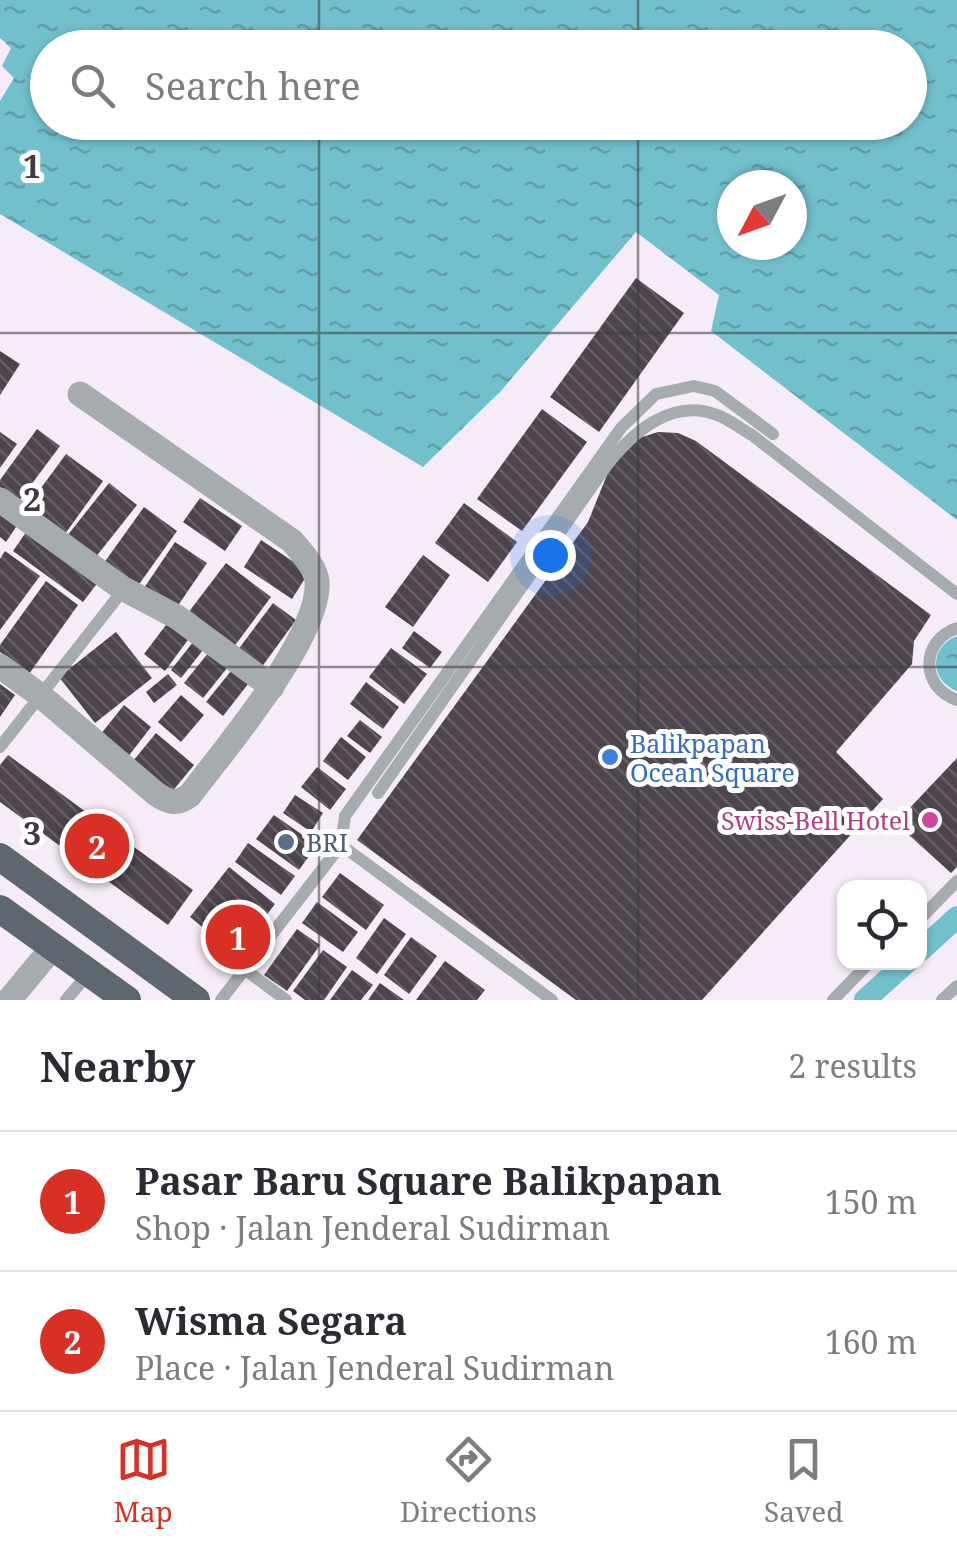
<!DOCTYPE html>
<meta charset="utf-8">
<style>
body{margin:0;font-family:"Noto Serif",serif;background:#f7f7f7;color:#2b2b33}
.controls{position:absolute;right:30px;bottom:30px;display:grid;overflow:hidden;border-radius:20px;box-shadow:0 2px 8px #0004}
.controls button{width:90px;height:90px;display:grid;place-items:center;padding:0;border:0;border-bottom:2px solid #e1e1e2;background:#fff;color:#2b2b33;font:50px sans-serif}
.compass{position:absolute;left:717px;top:170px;width:90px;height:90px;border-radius:50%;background:#fff;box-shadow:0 2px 8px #0004;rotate:229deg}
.you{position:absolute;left:550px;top:555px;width:35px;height:35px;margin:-25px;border:8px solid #fff;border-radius:50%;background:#1a73e8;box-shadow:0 0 0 15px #1a73e833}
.badge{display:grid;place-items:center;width:65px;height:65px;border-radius:50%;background:#d93025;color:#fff;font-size:32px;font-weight:700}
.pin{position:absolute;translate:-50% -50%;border:5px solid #fff;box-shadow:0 2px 10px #0006}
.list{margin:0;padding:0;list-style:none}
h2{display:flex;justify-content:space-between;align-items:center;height:130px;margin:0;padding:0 40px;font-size:42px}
h2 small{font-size:32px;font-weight:400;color:#7c7c81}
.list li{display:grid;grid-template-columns:65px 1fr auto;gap:30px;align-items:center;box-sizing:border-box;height:140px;padding:0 40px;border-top:2px solid #e1e1e2}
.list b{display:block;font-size:38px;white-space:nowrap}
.list p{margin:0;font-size:32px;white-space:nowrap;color:#7c7c81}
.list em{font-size:32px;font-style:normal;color:#7c7c81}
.icon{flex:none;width:55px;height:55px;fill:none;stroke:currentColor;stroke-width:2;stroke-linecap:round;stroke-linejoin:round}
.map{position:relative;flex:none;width:957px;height:1000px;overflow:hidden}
.search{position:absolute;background:#fff;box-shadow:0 2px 8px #0004;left:30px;right:30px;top:30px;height:110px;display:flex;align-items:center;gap:25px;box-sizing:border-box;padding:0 35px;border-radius:55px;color:#7c7c81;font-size:38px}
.sheet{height:410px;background:#fff}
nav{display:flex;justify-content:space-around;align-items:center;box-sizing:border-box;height:140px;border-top:2px solid #e1e1e2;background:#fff;font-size:28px;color:#7c7c81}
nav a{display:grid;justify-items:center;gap:5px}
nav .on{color:#d93025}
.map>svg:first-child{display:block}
.water{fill:url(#water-ripples);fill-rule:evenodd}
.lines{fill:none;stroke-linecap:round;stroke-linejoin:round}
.canal{stroke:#72c0cd;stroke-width:22}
.building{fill:url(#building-back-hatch)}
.service{stroke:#a6abaf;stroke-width:12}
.minor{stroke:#a6abaf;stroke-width:25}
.trunk{stroke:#5e6770;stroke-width:28}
.grid{fill:none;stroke:#3e3a3f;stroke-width:2.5;stroke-opacity:0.55}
.shop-dot{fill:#3f7fe0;stroke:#fff;stroke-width:4}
.hotel-dot{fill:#d1479c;stroke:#fff;stroke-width:4}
.service-dot{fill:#5c6f8a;stroke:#fff;stroke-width:4}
.labels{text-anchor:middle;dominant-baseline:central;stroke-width:10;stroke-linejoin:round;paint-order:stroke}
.shop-label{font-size:25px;fill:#366cbe;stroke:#fff;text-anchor:start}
.hotel-label{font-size:25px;fill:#b23c85;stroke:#fff;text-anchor:end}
.service-label{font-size:25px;fill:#4e5e75;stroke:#fff;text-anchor:start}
.grid-label{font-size:32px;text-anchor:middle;font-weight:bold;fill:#3e3a3f;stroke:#fff;stroke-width:10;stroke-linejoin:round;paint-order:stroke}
</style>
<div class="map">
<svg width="957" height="1000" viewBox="0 0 957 1000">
<defs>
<pattern id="water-ripples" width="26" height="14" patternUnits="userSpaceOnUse" patternTransform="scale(2.5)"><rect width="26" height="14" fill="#72c0cd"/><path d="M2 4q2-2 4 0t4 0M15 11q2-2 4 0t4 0" fill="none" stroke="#5f9da8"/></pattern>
<pattern id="building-back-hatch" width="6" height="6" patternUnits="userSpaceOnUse" patternTransform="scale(2.5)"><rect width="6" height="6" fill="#4d444d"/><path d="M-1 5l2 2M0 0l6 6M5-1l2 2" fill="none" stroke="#655e65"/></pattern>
</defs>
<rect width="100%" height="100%" fill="#f6ecf8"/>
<g class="water">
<path d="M0 0H957V520L711 331 719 295 636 232 501 391 423 467 0 214V101L14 78 2 66 11 48 0 38ZM48 48H910V122H48ZM732 185H792V245H732Z"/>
<path d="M957 636V691C929 680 929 647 957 636Z"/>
</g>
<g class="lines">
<g class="canal">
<path d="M920 951 957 917"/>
<path d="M865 1000 907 962"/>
</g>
</g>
<g class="building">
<path d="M636 278 684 313 599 432 550 397Z"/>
<path d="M0 351 20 364 0 395Z"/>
<path d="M542 409 587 442 522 531 477 499Z"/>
<path d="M37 429 60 446 19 501 0 487V480Z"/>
<path d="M0 432 17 444 0 468Z"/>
<path d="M658 432 678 433 696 441 931 615 914 641 912 664 836 752 883 799 702 1000H576L357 840 588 522 611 465 639 438Z"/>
<path d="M66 454 103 481 65 534 27 507Z"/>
<path d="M109 483 137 505 95 558 67 536Z"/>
<path d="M200 498 242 526 225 551 183 522Z"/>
<path d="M464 503 517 542 488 582 435 543Z"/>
<path d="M0 506 20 521 6 542 0 537Z"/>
<path d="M144 507 177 531 135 590 101 567Z"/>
<path d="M31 525 102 577 83 602 13 551Z"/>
<path d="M261 540 309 572 292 599 244 567Z"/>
<path d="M175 542 207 563 175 610 144 588Z"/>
<path d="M5 551 40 576 0 630V559Z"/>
<path d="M423 555 450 575 413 627 385 607Z"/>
<path d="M226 563 271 597 233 648 188 613Z"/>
<path d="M46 581 78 605 29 674 0 652V645Z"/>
<path d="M273 603 296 620 261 668 237 651Z"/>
<path d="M172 617 193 633 165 671 144 654Z"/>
<path d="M414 631 442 652 430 668 402 648Z"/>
<path d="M116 632 152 678 95 723 59 677Z"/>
<path d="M197 637 207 645 181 678 171 670Z"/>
<path d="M213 647 232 662 203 698 184 683Z"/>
<path d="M391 648 427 674 404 704 369 677Z"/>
<path d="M235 666 252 679 223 716 206 702Z"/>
<path d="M168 674 177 685 154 703 146 692Z"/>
<path d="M366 682 399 707 383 729 350 704Z"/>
<path d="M0 684 15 695 0 717Z"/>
<path d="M181 695 204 715 181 742 158 722Z"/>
<path d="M124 705 151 727 127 758 100 735Z"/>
<path d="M360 720 382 737 370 753 347 736Z"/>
<path d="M156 733 194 765 171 793 133 761Z"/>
<path d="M341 737 366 757 348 780 323 761Z"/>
<path d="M8 755 193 890 168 925 0 802V765Z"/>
<path d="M957 758V867L951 873 900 827 905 813Z"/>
<path d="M317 767 346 789 330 810 301 787Z"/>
<path d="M295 795 323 813 311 832 283 813Z"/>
<path d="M274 815 317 845 299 870 256 839Z"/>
<path d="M248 843 295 876 281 895 235 862Z"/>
<path d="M229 867 275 904 236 954 190 917Z"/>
<path d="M340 873 384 905 366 930 322 897Z"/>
<path d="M317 902 358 932 343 952 302 923Z"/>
<path d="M384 918 406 934 377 974 356 958Z"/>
<path d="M297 929 320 945 287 991 264 975Z"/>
<path d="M411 937 437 956 409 994 384 975Z"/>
<path d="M323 950 347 967 324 1000H305L293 991Z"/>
<path d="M445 961 485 990 477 1000H416Z"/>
<path d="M352 970 373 985 361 1000H330Z"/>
<path d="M380 983 404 1000H368Z"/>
</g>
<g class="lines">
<g class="service">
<path d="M957 628C920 641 920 687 957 700"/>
<path d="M0 747 124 589"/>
<path d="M378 793 607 465C632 433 672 397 717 415 729 419 741 429 752 435L957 594"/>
<path d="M341 845 552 1000"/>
<path d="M920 919 957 881"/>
<path d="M243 968 286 1000"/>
<path d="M66 1000 89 973"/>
<path d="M221 1000 341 845 345 816 621 428 656 394 694 386 715 391 773 434"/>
<path d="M833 1000 870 962"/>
<path d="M942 1000 957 986"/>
</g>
<g class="minor">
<path d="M0 500 122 588 177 617 272 687"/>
<path d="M0 666 41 696 155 793C169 803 177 805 190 795 223 751 322 635 317 581 315 566 301 552 292 541L80 394"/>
<path d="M9 1000 53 947"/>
</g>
<g class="trunk">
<path d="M0 857 196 1000"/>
<path d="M0 909 127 1000"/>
</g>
</g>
<path class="grid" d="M319 0V48M638 0V48M319 122V1000M638 122V1000M0 333H957M0 667H957"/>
<circle class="shop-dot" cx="610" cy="757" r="10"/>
<circle class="hotel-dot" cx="930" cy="820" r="10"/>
<circle class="service-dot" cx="286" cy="842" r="10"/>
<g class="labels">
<g class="shop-label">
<text x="630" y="743">Balikpapan<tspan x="630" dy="29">Ocean Square</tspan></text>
</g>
<g class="hotel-label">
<text x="910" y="820">Swiss-Bell Hotel</text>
</g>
<g class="service-label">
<text x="306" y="842">BRI</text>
</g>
</g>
<g class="grid-label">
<text x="32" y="178">1</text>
<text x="32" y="511">2</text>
<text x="32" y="845">3</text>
</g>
</svg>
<div class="controls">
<button><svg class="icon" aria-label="locate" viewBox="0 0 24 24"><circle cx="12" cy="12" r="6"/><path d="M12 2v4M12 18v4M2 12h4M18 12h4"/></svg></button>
</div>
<svg class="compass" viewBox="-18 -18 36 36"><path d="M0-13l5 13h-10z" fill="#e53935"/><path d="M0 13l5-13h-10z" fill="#7c7c81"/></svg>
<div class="you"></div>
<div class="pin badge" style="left:238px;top:937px">1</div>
<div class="pin badge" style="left:97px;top:846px">2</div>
<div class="search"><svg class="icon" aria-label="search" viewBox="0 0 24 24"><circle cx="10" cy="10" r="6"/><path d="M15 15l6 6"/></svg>Search here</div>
</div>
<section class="sheet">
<h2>Nearby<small>2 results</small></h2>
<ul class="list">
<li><span class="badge">1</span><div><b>Pasar Baru Square Balikpapan</b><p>Shop · Jalan Jenderal Sudirman</p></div><em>150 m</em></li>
<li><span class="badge">2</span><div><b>Wisma Segara</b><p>Place · Jalan Jenderal Sudirman</p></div><em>160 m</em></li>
</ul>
</section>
<nav>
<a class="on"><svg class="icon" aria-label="map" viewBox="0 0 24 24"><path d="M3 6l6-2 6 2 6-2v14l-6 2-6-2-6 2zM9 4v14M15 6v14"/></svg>Map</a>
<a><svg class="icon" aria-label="directions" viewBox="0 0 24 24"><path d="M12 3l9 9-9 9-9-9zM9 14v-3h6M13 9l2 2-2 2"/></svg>Directions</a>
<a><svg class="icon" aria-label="saved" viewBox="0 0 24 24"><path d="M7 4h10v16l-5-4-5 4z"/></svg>Saved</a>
</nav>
